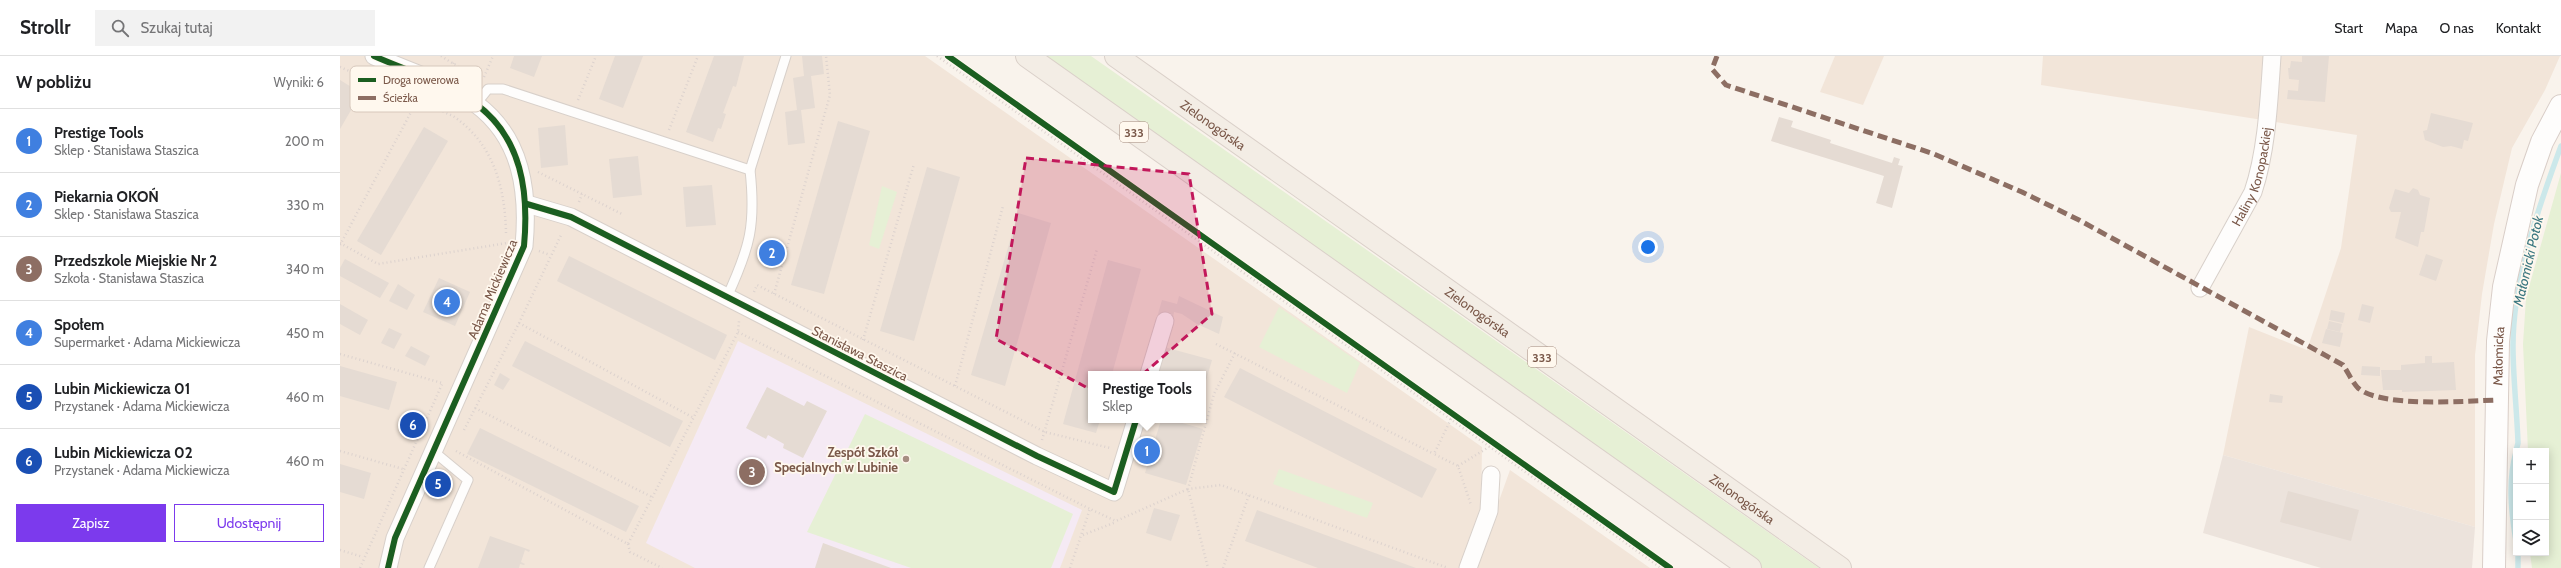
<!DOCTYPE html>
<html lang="pl">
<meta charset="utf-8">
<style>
body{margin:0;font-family:Cabin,sans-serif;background:#f2f2f2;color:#202124}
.controls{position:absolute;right:12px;bottom:12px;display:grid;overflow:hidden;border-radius:0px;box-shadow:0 2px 10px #0003}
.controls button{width:36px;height:36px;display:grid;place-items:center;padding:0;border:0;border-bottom:1px solid #e0e0e0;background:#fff;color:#202124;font:20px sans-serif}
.you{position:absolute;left:1308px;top:191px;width:14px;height:14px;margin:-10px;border:3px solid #fff;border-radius:50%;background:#1a73e8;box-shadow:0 0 0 6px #1a73e833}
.badge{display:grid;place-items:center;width:26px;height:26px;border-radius:50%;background:#7c3aed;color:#fff;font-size:13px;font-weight:700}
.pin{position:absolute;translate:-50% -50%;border:2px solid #fff;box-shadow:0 1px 4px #0006}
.popup{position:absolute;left:748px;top:315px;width:118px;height:52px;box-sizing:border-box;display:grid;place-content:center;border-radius:0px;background:#fff;filter:drop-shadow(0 1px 3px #0005);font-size:13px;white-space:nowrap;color:#757577}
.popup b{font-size:15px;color:#202124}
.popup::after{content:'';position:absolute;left:50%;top:100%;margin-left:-8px;border:8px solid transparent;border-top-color:#fff}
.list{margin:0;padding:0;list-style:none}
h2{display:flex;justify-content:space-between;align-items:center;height:52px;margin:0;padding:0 16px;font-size:17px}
h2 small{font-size:13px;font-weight:400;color:#757577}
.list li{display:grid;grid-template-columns:26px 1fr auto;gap:12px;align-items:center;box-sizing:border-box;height:64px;padding:0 16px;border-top:1px solid #e0e0e0}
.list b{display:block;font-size:15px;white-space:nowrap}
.list p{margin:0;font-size:13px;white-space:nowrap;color:#757577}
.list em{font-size:13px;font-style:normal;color:#757577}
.actions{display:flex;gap:8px;padding:12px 16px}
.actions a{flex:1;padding:9px 0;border:1px solid #7c3aed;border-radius:0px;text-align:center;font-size:14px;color:#7c3aed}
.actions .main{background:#7c3aed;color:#fff}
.icon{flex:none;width:22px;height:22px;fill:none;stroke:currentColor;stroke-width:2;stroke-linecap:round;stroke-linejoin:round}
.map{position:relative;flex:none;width:2221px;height:512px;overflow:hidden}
header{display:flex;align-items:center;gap:24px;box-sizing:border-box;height:56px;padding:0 20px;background:#fff;border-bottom:1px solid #e0e0e0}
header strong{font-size:19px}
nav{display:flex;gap:22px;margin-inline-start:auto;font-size:14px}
.search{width:280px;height:36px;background:#f2f2f2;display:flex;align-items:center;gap:10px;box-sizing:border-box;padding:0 14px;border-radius:0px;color:#757577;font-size:15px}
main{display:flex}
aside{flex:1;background:#fff}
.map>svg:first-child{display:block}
.residential{fill:#f2e5d9;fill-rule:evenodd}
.industrial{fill:#ece3dc}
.education{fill:#f5eaf4}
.green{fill:#e6f0d5}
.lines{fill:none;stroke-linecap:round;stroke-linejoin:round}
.stream{stroke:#cce8ea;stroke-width:5.5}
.building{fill:#e5dbd3}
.lane-casing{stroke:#d8d0ca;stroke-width:11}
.street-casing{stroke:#d8d0ca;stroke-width:19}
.secondary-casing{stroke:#d9cec8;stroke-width:24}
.primary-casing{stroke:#dad0c9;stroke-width:24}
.path{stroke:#dcd2ce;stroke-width:2.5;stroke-dasharray:1 3;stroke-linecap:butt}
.lane{stroke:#fefdfc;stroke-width:9}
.street{stroke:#fefdfc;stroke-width:17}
.secondary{stroke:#fefdfc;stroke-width:22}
.primary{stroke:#f3ede5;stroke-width:22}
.quiet{stroke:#8d6e63;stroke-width:5;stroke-dasharray:10 5;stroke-linecap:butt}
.cycleway-casing{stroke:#fff8ee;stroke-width:8}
.cycleway{stroke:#1b5e20;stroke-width:6}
.marked{fill:#c2185b;fill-opacity:0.2;stroke:#c2185b;stroke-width:3;stroke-dasharray:8 5;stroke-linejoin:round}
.poi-dot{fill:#a68e82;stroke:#fff8ee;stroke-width:1.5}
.labels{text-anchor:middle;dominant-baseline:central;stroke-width:3.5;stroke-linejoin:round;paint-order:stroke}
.shield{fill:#fff8ee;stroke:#a2887a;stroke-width:1}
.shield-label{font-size:12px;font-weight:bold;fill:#7a5849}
.street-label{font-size:13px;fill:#7a5849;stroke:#fff8ee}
.poi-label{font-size:13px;font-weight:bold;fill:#7a5849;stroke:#fff8ee;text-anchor:end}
.water-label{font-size:14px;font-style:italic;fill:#3b7780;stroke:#fff8ee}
.key{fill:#fff8ee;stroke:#d7c8bc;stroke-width:1}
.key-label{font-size:11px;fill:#7a5849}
</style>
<header>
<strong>Strollr</strong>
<div class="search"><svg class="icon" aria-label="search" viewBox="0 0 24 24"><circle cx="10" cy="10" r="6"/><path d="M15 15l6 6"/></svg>Szukaj tutaj</div>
<nav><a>Start</a><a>Mapa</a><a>O nas</a><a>Kontakt</a></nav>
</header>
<main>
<aside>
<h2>W pobliżu<small>Wyniki: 6</small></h2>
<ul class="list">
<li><span class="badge" style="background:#3f7fe0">1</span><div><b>Prestige Tools</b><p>Sklep · Stanisława Staszica</p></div><em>200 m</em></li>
<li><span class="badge" style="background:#3f7fe0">2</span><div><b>Piekarnia OKOŃ</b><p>Sklep · Stanisława Staszica</p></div><em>330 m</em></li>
<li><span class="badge" style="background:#8d6e63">3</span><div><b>Przedszkole Miejskie Nr 2</b><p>Szkoła · Stanisława Staszica</p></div><em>340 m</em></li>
<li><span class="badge" style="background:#3f7fe0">4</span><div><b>Społem</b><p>Supermarket · Adama Mickiewicza</p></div><em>450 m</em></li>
<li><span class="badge" style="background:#1a4fb4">5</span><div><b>Lubin Mickiewicza 01</b><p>Przystanek · Adama Mickiewicza</p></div><em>460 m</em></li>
<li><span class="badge" style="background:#1a4fb4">6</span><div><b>Lubin Mickiewicza 02</b><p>Przystanek · Adama Mickiewicza</p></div><em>460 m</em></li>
</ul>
<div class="actions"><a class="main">Zapisz</a><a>Udostępnij</a></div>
</aside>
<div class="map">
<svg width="2221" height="512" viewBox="0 0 2221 512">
<rect width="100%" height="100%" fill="#f9f3ec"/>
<g class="residential">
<path d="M0 0H585L1142 391 1141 455 1119 512H0ZM751 318H863V364H751Z"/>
<path d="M1495 0H1544L1523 49 1480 36Z"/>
<path d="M1703 0H2220L2205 34 2172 92 2154 168 2142 238 2135 299V471L1883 399 1909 271 1967 294 2001 192 2017 79 1701 29Z"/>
<path d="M1170 414 1310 512H1135Z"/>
</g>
<path class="industrial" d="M1883 399 2135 471 2132 512H1981L1863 477Z"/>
<path class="education" d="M398 285 742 454 720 512H355L306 487Z"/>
<g class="green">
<path d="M700 0H751L1479 512H1420Z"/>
<path d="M2221 117V512H2192L2190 497H2206V395H2188L2183 288 2186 242Z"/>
<path d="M542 130 557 136 539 193 529 189Z"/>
<path d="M939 251 1020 307 1007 337 919 291Z"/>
<path d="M525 358 733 458 711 512H571L467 476Z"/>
<path d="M939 413 1033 447 1027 462 933 428Z"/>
</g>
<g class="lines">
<g class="stream">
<path d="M2176 395 2178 387C2177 355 2173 322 2173 290 2173 223 2198 153 2221 90"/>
<path d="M2176 396C2168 425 2171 455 2176 485"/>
<path d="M2178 497V512"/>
</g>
</g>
<g class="building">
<path d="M174 0H202L194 21 170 12Z"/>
<path d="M275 0H303L283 52 259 43Z"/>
<path d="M374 0H404L396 31 393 30 383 57 386 58 381 73 378 72 373 86 346 76Z"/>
<path d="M462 0H482L484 18 471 20 475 52 461 54 465 87 448 89 445 56 457 54 453 22 464 20Z"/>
<path d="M1962 0H1989L1985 46 1947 43 1948 34 1958 35 1959 24 1949 23 1948 12H1950L1951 5 1962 6Z"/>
<path d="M0 24 21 37 0 73Z"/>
<path d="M2091 57 2133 67 2128 85 2124 84 2122 93 2111 90 2103 91 2085 84 2083 75 2087 74Z"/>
<path d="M1439 61 1453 65 1451 71 1491 84 1490 87 1552 107 1554 101 1560 103 1558 109 1563 110 1552 152 1536 147 1544 120 1431 85Z"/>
<path d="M498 65 530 75 484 238 451 229Z"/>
<path d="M225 69 228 109 201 112 198 72Z"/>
<path d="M84 71 108 85 41 199 17 185Z"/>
<path d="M298 100 302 139 273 142 269 103Z"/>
<path d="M587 111 620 121 574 285 540 275Z"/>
<path d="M372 129 376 169 346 171 343 131Z"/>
<path d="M2073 132 2078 134 2080 139 2090 142 2084 176H2081L2078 191 2055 182 2061 156H2051L2049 152 2055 133 2069 137Z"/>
<path d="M678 157 711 167 665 330 631 319Z"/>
<path d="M427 186 442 190 437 206 430 204 429 208 422 209Z"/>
<path d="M2086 198 2103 204 2096 225 2079 219Z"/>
<path d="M229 200 387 279 375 304 217 225Z"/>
<path d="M5 203 49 227 40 242 0 220V212Z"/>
<path d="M768 204 801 213 772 318H751V364H760L756 377 723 368Z"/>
<path d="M99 222 130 236 115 270 83 256Z"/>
<path d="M58 228 75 239 67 254 49 245Z"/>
<path d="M839 240 883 261 879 278 857 268 842 258 834 256 833 262 818 258 822 244 837 248Z"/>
<path d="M0 248 28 264 20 279 0 268Z"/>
<path d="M2022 248 2034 251 2030 267 2018 264Z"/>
<path d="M1991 254 2005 257 2003 267 1989 264Z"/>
<path d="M1989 265 2002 268 2000 276 1987 273Z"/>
<path d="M49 272 62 278 54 293 41 287Z"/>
<path d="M1986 273 2003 277 2000 291 1982 287Z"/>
<path d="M185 285 343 365 330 391 172 310Z"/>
<path d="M71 290 90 300 85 310 65 300Z"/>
<path d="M824 291 872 304 863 335V318H817Z"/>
<path d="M2085 300H2092V307L2114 306 2116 334 2062 336V334H2043L2041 314H2061V309L2085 307Z"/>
<path d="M0 310 57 326 49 354 0 340Z"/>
<path d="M2022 310 2040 311V320L2021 319Z"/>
<path d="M900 312 1097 413 1082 442 884 341Z"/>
<path d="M160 317 170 323 163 334 154 329Z"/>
<path d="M427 331 464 350 467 345 487 355 463 402 443 392 444 388 428 379 426 383 406 372Z"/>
<path d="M1930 338 1943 340 1942 347 1929 346Z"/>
<path d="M821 364H832L863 373 846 429 805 417Z"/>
<path d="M140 372 299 450 286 476 127 398Z"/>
<path d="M0 408 31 417 24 443 0 436Z"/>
<path d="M1948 435 2019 454 2011 485 1940 466Z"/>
<path d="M814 452 840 459 831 485 806 477Z"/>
<path d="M917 454 1076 512H978L905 485Z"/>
<path d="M150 480 190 494 189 496 185 494 181 506 185 508 184 509 180 508 179 512H138Z"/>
<path d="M483 487 551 512H475Z"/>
</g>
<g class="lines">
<defs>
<g id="lane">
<path d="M136 48 148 33H163L410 114 446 0"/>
<path d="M387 241C410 191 416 169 410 114"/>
<path d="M89 512 128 424 93 395"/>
</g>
<g id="street">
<path d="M34 0C67 15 107 26 136 48 182 82 189 136 184 190L55 482 48 512"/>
<path d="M187 148 231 161 697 400 774 436 796 364"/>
<path id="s1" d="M1860 232 1913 136C1927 94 1929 44 1932 0"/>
<path d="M809 318 825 265"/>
<path d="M1128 512 1149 455 1151 419"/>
</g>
<g id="secondary">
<path id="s2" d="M2154 512 2158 285 2164 231 2187 129 2202 86 2221 50"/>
</g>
<g id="primary">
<path d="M687 0 1410 512"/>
<path id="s3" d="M776 0 1500 512"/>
</g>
</defs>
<use href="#lane" class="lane-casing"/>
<use href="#street" class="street-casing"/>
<use href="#secondary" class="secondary-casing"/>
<use href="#primary" class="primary-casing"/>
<g class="path">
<path d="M101 0 140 24"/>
<path d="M597 0 1321 512"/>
<path d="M0 11 113 60C153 87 165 130 166 177"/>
<path d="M110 15 114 6"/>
<path d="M144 21 153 0"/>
<path d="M238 44 256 0"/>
<path d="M329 74 358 0"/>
<path d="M198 116 282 158"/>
<path d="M239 146 242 138"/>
<path d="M0 187 38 208 167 187"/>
<path d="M0 189 77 45"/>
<path d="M199 195 210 199"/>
<path d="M414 236 417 229 705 376 770 392"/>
<path d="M434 238 490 39 486 0"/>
<path d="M179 267 352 361"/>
<path d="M398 276 750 453"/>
<path d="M523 284 574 108"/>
<path d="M876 288 1094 398"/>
<path d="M895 297 874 338 848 433 881 429 1108 512"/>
<path d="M0 298 102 327"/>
<path d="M615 330 663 150"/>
<path d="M135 352 312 441"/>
<path d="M1111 363 1094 398 1118 410 1131 449"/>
<path d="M124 374 179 267 222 177"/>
<path d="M702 384 757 193"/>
<path d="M0 395 63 413"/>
<path d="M116 395 288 488 398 276 399 265"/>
<path d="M1118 410 1149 391"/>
<path d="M743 479 776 466"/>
<path d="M288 488 290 496 322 512"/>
<path d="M0 494 23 501"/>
<path d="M20 512 103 326"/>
<path d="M730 512 750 453 776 465 848 433 868 512"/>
<path d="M883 512 909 439"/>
</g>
<use href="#lane" class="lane"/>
<use href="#street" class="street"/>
<use href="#secondary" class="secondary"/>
<use href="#primary" class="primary"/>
<path class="quiet" d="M1377 0 1372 13 1386 29 1594 98 1682 136 1739 164 2003 309C2008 316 2012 326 2018 332 2041 352 2126 345 2158 344"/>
<defs>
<g id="cycleway">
<path d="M34 0C67 15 107 26 136 48 182 82 189 136 184 190L55 482 48 512"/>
<path d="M608 0 1330 512"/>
<path d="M187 148 231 161 697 400 774 436 796 364"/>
</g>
</defs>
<use href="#cycleway" class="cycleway-casing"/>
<use href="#cycleway" class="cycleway"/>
</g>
<path class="marked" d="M686 102 849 118 872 258 772 345 656 283Z"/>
<circle class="poi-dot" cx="566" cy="403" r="4"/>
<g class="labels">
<g class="shield">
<rect x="780" y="66" width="28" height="20" rx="3"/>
<rect x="1188" y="291" width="28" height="20" rx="3"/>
</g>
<g class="shield-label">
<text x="794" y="76">333</text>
<text x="1202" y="301">333</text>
</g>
<g class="street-label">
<text stroke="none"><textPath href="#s3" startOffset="119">Zielonogórska</textPath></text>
<text stroke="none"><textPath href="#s1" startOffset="124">Haliny Konopackiej</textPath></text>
<text transform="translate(152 233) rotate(-67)">Adama Mickiewicza</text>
<text stroke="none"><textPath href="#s3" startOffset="443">Zielonogórska</textPath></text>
<text transform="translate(520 297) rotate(27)">Stanisława Staszica</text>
<text stroke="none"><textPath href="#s2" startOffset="212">Małomicka</textPath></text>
<text stroke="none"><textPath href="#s3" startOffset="767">Zielonogórska</textPath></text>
</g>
<g class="poi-label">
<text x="558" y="396">Zespół Szkół<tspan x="558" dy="15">Specjalnych w Lubinie</tspan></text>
</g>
<g class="water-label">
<text transform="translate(2188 205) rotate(-77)">Małomicki Potok</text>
</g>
</g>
<rect x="10" y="10" width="132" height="46" rx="6" class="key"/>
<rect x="18" y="22" width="18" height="4" fill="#1b5e20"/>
<rect x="18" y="40" width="18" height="4" fill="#8d6e63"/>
<g class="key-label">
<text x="43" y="28">Droga rowerowa</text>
<text x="43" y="46">Ścieżka</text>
</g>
</svg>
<div class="controls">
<button>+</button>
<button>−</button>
<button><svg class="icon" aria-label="layers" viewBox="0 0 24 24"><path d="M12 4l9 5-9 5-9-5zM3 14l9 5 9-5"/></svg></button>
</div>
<div class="you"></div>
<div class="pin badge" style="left:807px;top:395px;background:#3f7fe0">1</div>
<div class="popup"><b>Prestige Tools</b>Sklep</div>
<div class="pin badge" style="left:432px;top:197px;background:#3f7fe0">2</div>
<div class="pin badge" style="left:412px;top:416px;background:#8d6e63">3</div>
<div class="pin badge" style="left:107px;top:246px;background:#3f7fe0">4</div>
<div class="pin badge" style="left:98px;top:428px;background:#1a4fb4">5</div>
<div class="pin badge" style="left:73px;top:369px;background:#1a4fb4">6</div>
</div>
</main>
